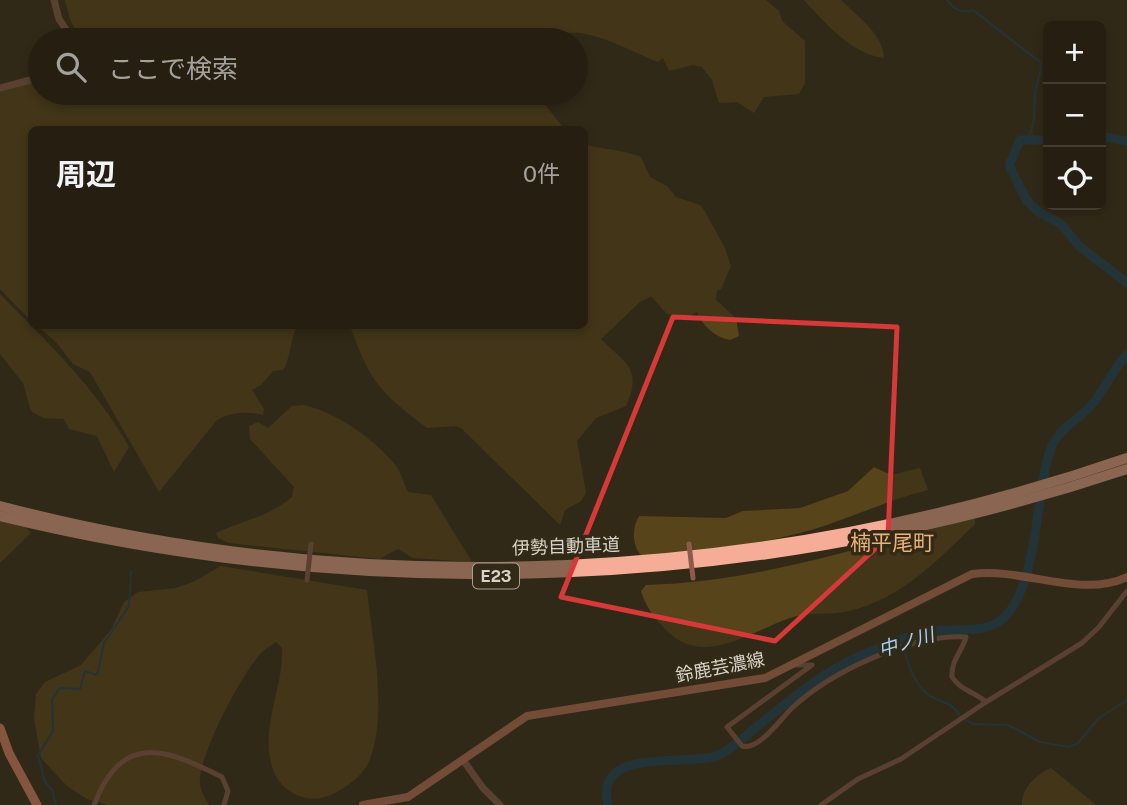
<!DOCTYPE html>
<html lang="ja">
<meta charset="utf-8">
<style>
body{margin:0;font-family:"Public Sans","Noto Sans JP",sans-serif;background:#2e271a;color:#f1f3f6}
.controls{position:absolute;right:21px;top:21px;display:grid;overflow:hidden;border-radius:10px;box-shadow:0 4px 10px #0003}
.controls button{width:63px;height:63px;display:grid;place-items:center;padding:0;border:0;border-bottom:2px solid #423d31;background:#261f11;color:#f1f3f6;font:35px sans-serif}
.list{margin:0;padding:0;list-style:none}
h2{display:flex;justify-content:space-between;align-items:center;height:91px;margin:0;padding:0 28px;font-size:30px}
h2 small{font-size:23px;font-weight:400;color:#a4a29f}
.icon{flex:none;width:38px;height:38px;fill:none;stroke:currentColor;stroke-width:2;stroke-linecap:round;stroke-linejoin:round}
.map{position:relative;flex:none;width:1127px;height:805px;overflow:hidden}
.search{position:absolute;background:#261f11;box-shadow:0 4px 10px #0003;left:28px;top:28px;width:560px;height:77px;display:flex;align-items:center;gap:18px;box-sizing:border-box;padding:0 24px;border-radius:38px;color:#a4a29f;font-size:26px}
.panel{position:absolute;background:#261f11;box-shadow:0 4px 10px #0003;left:28px;top:126px;width:560px;height:203px;border-radius:10px}
.map>svg:first-child{display:block}
.green{fill:#57441a}
.lines{fill:none;stroke-linecap:round;stroke-linejoin:round}
.stream{stroke:#124161;stroke-width:2}
.river{stroke:#124161;stroke-width:9}
.minor{stroke:#8c5b4e;stroke-width:5}
.tertiary{stroke:#8c5b4e;stroke-width:7}
.secondary{stroke:#c37560;stroke-width:8}
.primary{stroke:#ee896e;stroke-width:9}
.motorway{stroke:#f6ad98;stroke-width:10}
.minor-bridge{stroke:#8c5b4e;stroke-width:5}
.marked{fill:none;stroke:#d63938;stroke-width:5;stroke-linejoin:round}
.labels{text-anchor:middle;dominant-baseline:central;stroke-width:7;stroke-linejoin:round;paint-order:stroke}
.shield{fill:#322917;stroke:#a6a093;stroke-width:2}
.shield-label{font-size:16px;font-weight:bold;fill:#d8d3c8}
.street-label{font-size:18px;fill:#d8d3c8;stroke:#322917}
.water-label{font-size:19px;font-style:italic;fill:#a2d2f8;stroke:#322917}
.quarter-label{font-size:21px;fill:#edb27a;stroke:#322917}
</style>
<div class="map">
<svg width="1127" height="805" viewBox="0 0 1127 805">
<rect width="100%" height="100%" fill="#322917"/>
<g class="green">
<path d="M65 0H766L779 11 782 21 805 41V83L799 94 764 97 754 113 737 102 719 103 712 80 702 67 693 65 669 71 663 58 658 62C633 53 574 17 551 40H78L80 38 70 19Z"/>
<path d="M804 0H841C857 16 883 34 884 58 853 55 825 23 804 0Z"/>
<path d="M40 76V93H536L564 129 32 130 31 321 0 289V91Z"/>
<path d="M585 144C603 150 622 149 641 157L650 177 667 186 676 197 700 205 704 210 725 248 731 266 721 289 717 291 716 300 736 318 739 336 730 340C714 337 702 325 697 312L684 318 667 314 651 296 640 302 601 339C625 364 643 367 626 406L596 418 577 441 586 493 581 501 565 510 560 525 462 429 456 426 427 428C379 391 371 383 350 326H584Z"/>
<path d="M0 294C47 342 96 388 129 447L114 472 97 436 69 429 64 419 43 418 31 411 23 383 0 354Z"/>
<path d="M37 326H297C290 340 291 357 283 370L273 371 261 385 252 390 264 409 263 415C249 411 228 412 216 421L159 492 90 372 73 364 56 342Z"/>
<path d="M304 405C337 413 371 437 394 463 400 470 404 483 408 492L431 495 472 562 413 558 398 549 379 559 229 543 218 538 216 533C243 520 269 517 292 497L294 487 250 439 249 426 258 422 268 428 292 406Z"/>
<path d="M874 467 891 475 920 468 928 490C888 500 851 518 811 530 760 545 706 549 652 555H641C632 546 632 527 639 516L726 518 743 511 800 508 848 491Z"/>
<path d="M975 518V524C938 560 901 599 849 611 829 616 809 611 790 618 749 632 701 670 663 627 653 616 645 605 641 591L646 585C760 582 865 545 975 518Z"/>
<path d="M0 521 24 526 31 533 0 563Z"/>
<path d="M221 566 367 590C372 639 388 712 370 759 365 772 353 782 342 789 329 797 317 801 302 797 284 792 273 776 270 758 263 721 284 684 282 648L276 642C272 645 266 648 263 651 244 669 196 759 200 785 201 791 206 800 209 805H108L87 799 67 786 41 758 34 719 36 694 45 682 81 665 111 630 124 602 138 592 176 588 193 582Z"/>
<path d="M1051 768 1096 805H1022C1021 788 1037 774 1051 768Z"/>
</g>
<g class="lines">
<g class="stream">
<path d="M947 0C954 9 961 14 973 10L1040 62C1043 75 1035 83 1035 95 1034 112 1036 122 1028 138"/>
<path d="M901 642C907 658 914 689 932 697 945 703 951 703 960 715"/>
<path d="M964 719 973 724 1008 725 1040 742 1069 747 1077 744 1099 718 1127 700"/>
<path d="M56 805 52 790 45 782 38 755 53 731 52 699 60 688 80 689 85 671 96 675 98 672 104 643 129 606 131 571"/>
</g>
<g class="river">
<path d="M1101 136 1127 141"/>
<path d="M1048 140H1020L1009 165 1027 201 1039 212 1061 224 1079 246 1127 283"/>
<path d="M608 805C593 743 694 769 721 754 734 748 744 737 755 728 789 702 820 673 860 656 882 647 911 633 935 631 955 628 975 633 993 625 1040 604 1034 491 1051 448 1059 427 1081 419 1094 402 1106 386 1114 369 1127 354"/>
</g>
<g class="minor">
<path d="M795 665H812L727 727 742 746C758 751 780 720 791 709 831 671 912 634 966 637 962 652 951 660 952 677 961 691 974 691 986 702"/>
<path d="M94 805C122 732 164 748 222 777L228 791 224 805"/>
<path d="M821 805 858 779 901 759 986 702 1082 643 1099 627 1127 591"/>
</g>
<g class="tertiary">
<path d="M54 0 59 19 73 40"/>
<path d="M0 88 30 80 40 73"/>
<path d="M463 760 483 788 500 805"/>
</g>
<path class="secondary" d="M363 805 408 797 527 716 765 678 972 574C1022 567 1080 599 1127 577"/>
<path class="primary" d="M0 728 9 753 37 805"/>
<g class="motorway">
<path d="M0 506C369 603 768 582 1127 458"/>
<path d="M0 516C374 607 762 591 1127 469"/>
</g>
<g class="minor-bridge">
<path d="M689 544 693 578"/>
<path d="M307 580 311 544"/>
</g>
</g>
<path d="M0 0H1127V805H0ZM673 317 897 327 888 537 775 641 561 597Z" fill="#322917" fill-opacity=".55" fill-rule="evenodd"/>
<path class="marked" d="M673 317 897 327 888 537 775 641 561 597Z"/>
<g class="labels">
<rect class="shield" x="473" y="563.5" width="46" height="25" rx="5"/>
<g class="shield-label">
<text x="496" y="576">E23</text>
</g>
<g class="street-label">
<text transform="translate(566 546) rotate(-2)">伊勢自動車道</text>
<text transform="translate(720 667) rotate(-11)">鈴鹿芸濃線</text>
</g>
<g class="water-label">
<text transform="translate(906 642) rotate(-17)">中ノ川</text>
</g>
<g class="quarter-label">
<text x="892" y="542">楠平尾町</text>
</g>
</g>
</svg>
<div class="controls">
<button>+</button>
<button>−</button>
<button><svg class="icon" aria-label="locate" viewBox="0 0 24 24"><circle cx="12" cy="12" r="6"/><path d="M12 2v4M12 18v4M2 12h4M18 12h4"/></svg></button>
</div>
<div class="search"><svg class="icon" aria-label="search" viewBox="0 0 24 24"><circle cx="10" cy="10" r="6"/><path d="M15 15l6 6"/></svg>ここで検索</div>
<section class="panel">
<h2>周辺<small>0件</small></h2>
<ul class="list">
</ul>
</section>
</div>
